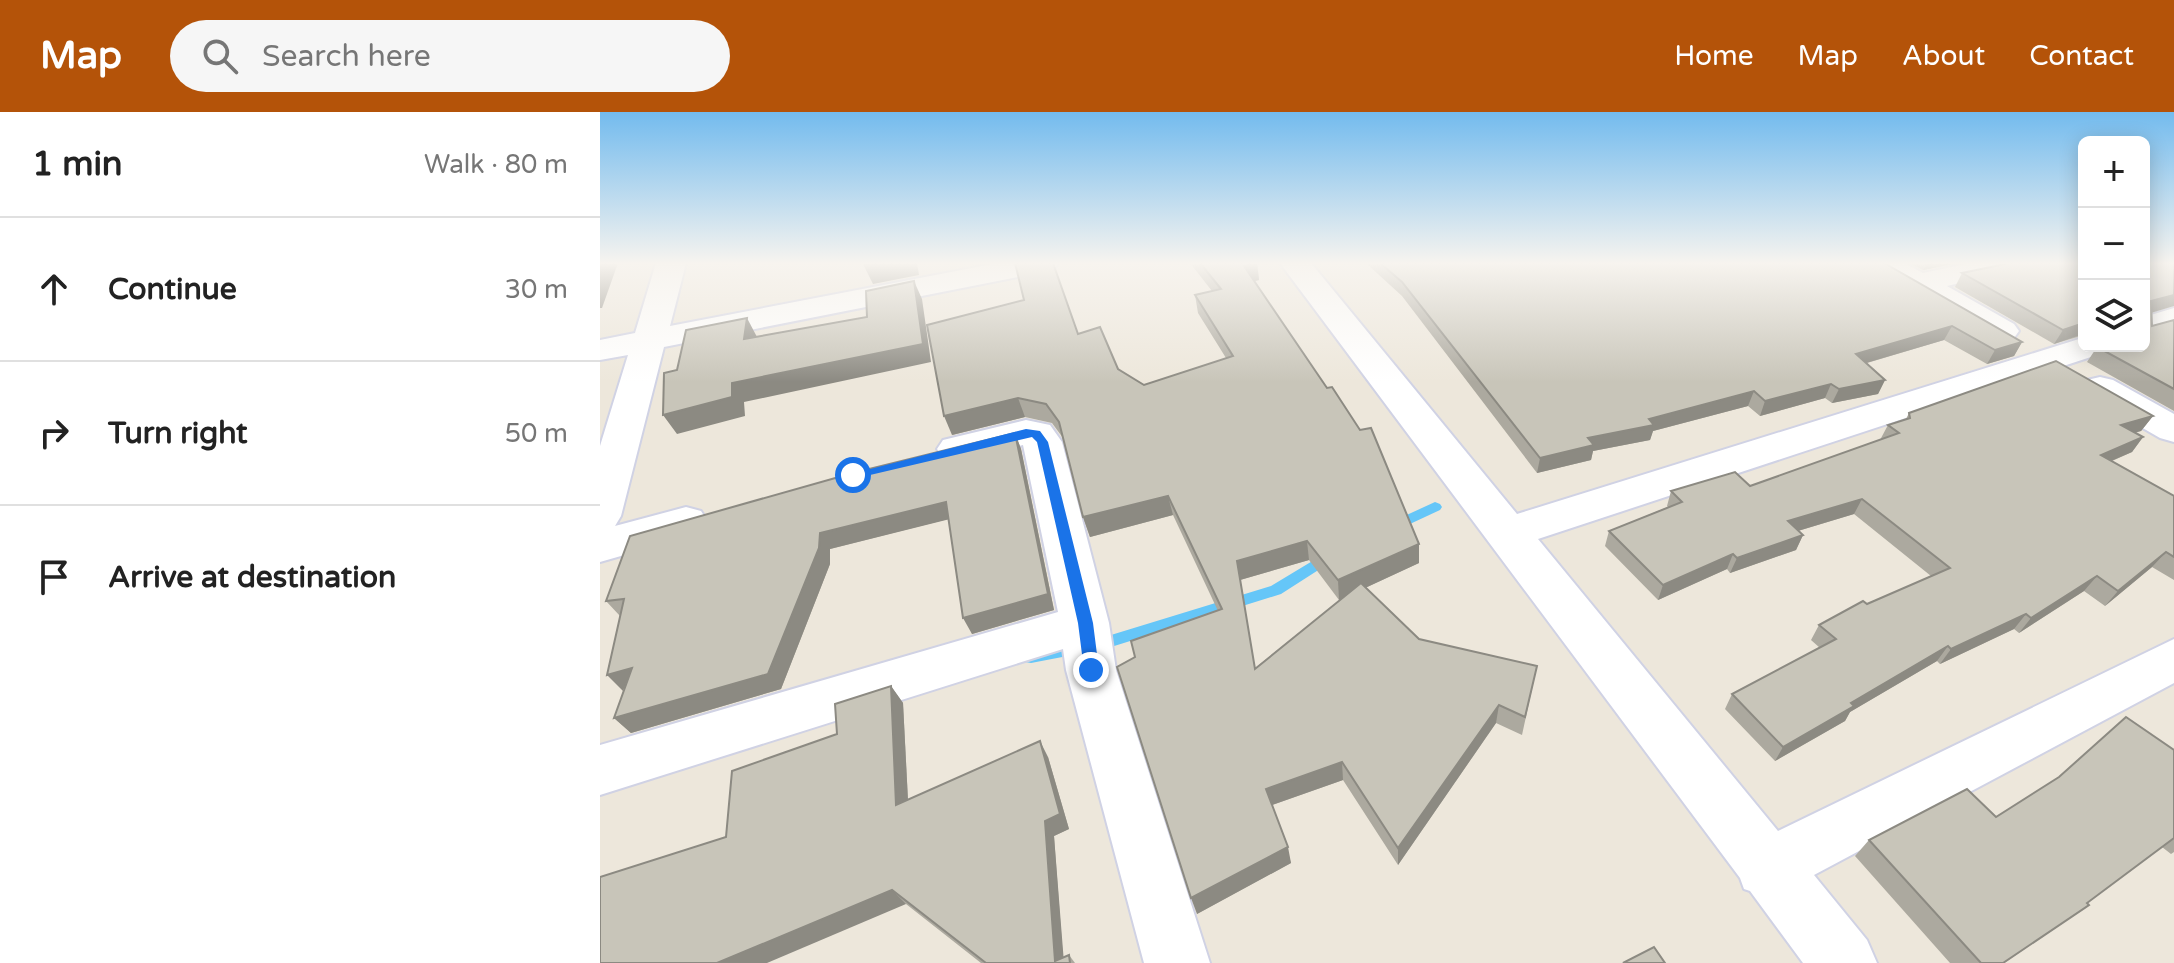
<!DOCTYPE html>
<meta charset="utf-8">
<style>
body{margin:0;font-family:"Varela Round",sans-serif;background:#f6f6f6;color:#222}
.controls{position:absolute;right:24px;top:24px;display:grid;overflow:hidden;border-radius:12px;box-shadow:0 4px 20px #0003}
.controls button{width:72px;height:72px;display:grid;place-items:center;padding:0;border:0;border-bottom:2px solid #e0e0e0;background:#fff;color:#222;font:40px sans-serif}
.stop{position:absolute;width:24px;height:24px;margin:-18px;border:6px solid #1a73e8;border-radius:50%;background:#fff}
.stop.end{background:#1a73e8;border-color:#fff;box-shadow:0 2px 8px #0008}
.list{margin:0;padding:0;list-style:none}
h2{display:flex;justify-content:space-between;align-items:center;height:104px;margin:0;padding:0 32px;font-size:34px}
h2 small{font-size:26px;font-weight:400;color:#767676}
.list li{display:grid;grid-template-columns:52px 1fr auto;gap:24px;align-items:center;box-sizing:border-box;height:144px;padding:0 32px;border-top:2px solid #e0e0e0}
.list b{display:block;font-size:30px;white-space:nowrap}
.list em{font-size:26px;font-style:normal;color:#767676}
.icon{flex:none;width:44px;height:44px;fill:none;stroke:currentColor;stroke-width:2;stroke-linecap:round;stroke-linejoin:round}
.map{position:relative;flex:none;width:1574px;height:851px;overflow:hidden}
header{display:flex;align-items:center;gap:48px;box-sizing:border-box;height:112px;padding:0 40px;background:#b45309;color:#fff}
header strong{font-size:38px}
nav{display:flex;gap:44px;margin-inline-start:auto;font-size:28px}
.search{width:560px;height:72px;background:#f6f6f6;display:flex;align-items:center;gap:20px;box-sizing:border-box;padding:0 28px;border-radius:44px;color:#767676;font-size:30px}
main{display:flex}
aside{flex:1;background:#fff}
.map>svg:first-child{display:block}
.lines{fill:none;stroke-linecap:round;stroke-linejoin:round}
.stream{fill:#65c6f8;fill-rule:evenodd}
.street-casing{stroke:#d0d2e4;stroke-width:4}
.street{fill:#fff;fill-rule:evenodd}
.wall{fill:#aca99f;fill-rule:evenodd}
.shaded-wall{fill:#8c8a82}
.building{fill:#c8c5b9;stroke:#8c8a82;stroke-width:2}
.route{fill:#1a73e8}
</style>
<header>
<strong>Map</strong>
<div class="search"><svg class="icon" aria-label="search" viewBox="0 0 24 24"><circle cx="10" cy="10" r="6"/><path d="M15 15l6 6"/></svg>Search here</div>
<nav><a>Home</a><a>Map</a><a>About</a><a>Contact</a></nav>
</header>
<main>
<aside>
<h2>1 min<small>Walk · 80 m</small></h2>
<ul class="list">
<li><svg class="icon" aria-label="ahead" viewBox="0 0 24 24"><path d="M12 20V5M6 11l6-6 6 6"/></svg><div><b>Continue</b></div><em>30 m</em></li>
<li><svg class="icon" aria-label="right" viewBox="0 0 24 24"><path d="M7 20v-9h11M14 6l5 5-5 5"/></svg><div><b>Turn right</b></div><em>50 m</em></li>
<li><svg class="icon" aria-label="arrive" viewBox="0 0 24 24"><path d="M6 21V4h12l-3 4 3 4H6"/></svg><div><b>Arrive at destination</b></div></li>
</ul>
</aside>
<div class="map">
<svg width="1574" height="851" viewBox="0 0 1574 851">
<rect width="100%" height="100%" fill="#ede7db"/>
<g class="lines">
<g class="stream">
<path d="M835 390 840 392 842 395 840 398 797 418H787L785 415 787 412Z"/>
<path d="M729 439 734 440 736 444 734 448 681 482 511 535 505 533 503 529 505 525 511 523 671 474Z"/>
<path d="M478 530 484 532 486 536 484 540 478 542 431 551 425 550 423 545 425 540 431 539Z"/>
</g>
<defs>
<g id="street">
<path d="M56 151H86L70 214 398 151H458L454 157 443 160 64 235 21 404 15 414 86 395 101 399 108 410 101 421 0 450V334L28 243 0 248V228L35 221Z"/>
<path d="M680 151H711L917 402 1479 227 1484 225V234H1508L1503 241 938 427 1178 719 1574 527V571L1214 763 1267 828 1277 851H1203L1150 779 1144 777 1140 766Z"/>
<path d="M1268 151H1304L1323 161 1370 151H1424L1420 157 1347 174 1414 212 1419 219 1414 226 1402 229 1390 226 1272 157Z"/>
<path d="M1574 196V217L1544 226V205Z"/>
<path d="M1500 265 1513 268 1574 302V330L1560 326 1487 284 1482 276 1487 268Z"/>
<path d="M426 308 450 313 462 330 509 511 516 558 610 851H544L466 558 463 537 0 683V633L458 500 423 333 357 350 343 346 337 337 343 328Z"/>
</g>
</defs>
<use href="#street" class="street-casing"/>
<use href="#street" class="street"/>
</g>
<g class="wall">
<path d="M590 151H657L659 168 655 169 819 432V451L765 476 819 527 937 554 922 623 896 611 798 753 743 668 672 693 691 751 597 802 618 499 573 403 490 425 483 405 463 326 452 311 425 305 352 323 478 222 518 257 544 273 626 246 598 201 595 183 612 179ZM709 448 739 488 743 486 655 556 640 468Z"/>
<path d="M766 151H1284L1422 230 1414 244 1387 252 1344 228 1267 251 1285 268 1278 282 1232 291 1225 286 1160 304 1148 294 1053 319 1050 328 993 339 991 348 937 361 802 184Z"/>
<path d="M1309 151H1357L1323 158Z"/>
<path d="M1484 151V223L1454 232 1355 175 1362 161Z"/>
<path d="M1552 200V214L1574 208V299L1487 250 1497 235 1544 234Z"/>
<path d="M1309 301 1553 304 1541 319 1535 320 1543 325 1532 340 1512 349 1574 384V468L1552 455 1505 494 1484 479 1419 521 1414 517 1340 552 1337 549 1250 600 1245 609 1175 649 1125 597 1132 582 1220 536 1211 528 1219 513 1331 464 1254 402 1198 419 1203 423 1196 438 1130 461 1127 457 1058 488 1005 434 1009 419 1068 395 1067 394 1071 379 1150 374 1280 328 1288 313 1306 307Z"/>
<path d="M415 321 421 337 454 498 372 522 348 407 230 437V452L181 577 31 621 14 606 24 578 20 504 6 489Z"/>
<path d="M291 574 303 591 308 688 448 645 469 717 454 724 463 846 469 843 475 851H381L306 792 126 725 237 622Z"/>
<path d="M1574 638V740L1571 742 1562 735 1487 791 1489 793 1404 851H1350L1255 744 1269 728 1396 705Z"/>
</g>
<g class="shaded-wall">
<path d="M0 151H18L2 196H0Z"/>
<path d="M270 151H317L319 163 273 172 263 152Z"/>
<path d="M657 151 659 168 646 171 644 154Z"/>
<path d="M1327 151H1357L1323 158Z"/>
<path d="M314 169 322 187 331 250 144 290 145 304 77 322 63 303 132 271 323 232Z"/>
<path d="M1574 183V194L1544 203 1551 189Z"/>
<path d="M147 206 157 225 144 227Z"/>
<path d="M1484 211 1483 222 1454 232 1463 218Z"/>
<path d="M1352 214 1344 228 1249 256 1256 242Z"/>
<path d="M1422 230 1414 244 1387 252 1395 238Z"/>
<path d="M1285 268 1278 282 1232 291 1239 277Z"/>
<path d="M1231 272 1225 286 1160 304 1165 289Z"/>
<path d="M1154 279 1148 294 1053 319 1050 328 993 339 991 348 937 361 940 346 988 326 1049 307Z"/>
<path d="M418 286 425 305 352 323 344 304Z"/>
<path d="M1553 304 1541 319 1510 328 1521 313Z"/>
<path d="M415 321 421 337 454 498 372 522 363 506Z"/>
<path d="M1543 325 1532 340 1490 358 1501 343Z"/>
<path d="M568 384 573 403 490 425 483 405Z"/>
<path d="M1262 387 1254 402 1181 424 1188 409Z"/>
<path d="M346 390 354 406 230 437V452L181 577 31 621 14 606 220 421Z"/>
<path d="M1203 423 1196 438 1130 461 1137 446Z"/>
<path d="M707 429 709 448 640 468 637 449Z"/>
<path d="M819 432V451L739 488 738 468Z"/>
<path d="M1566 440 1552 455 1505 494 1518 479Z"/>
<path d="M1133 442 1127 457 1058 488 1063 473Z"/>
<path d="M1497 464 1484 479 1419 521 1431 506Z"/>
<path d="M1426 502 1414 517 1340 552 1351 537Z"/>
<path d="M1348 534 1337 549 1250 600 1245 609 1175 649 1183 635 1251 591Z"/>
<path d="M32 556 23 579 7 563Z"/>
<path d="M291 574 303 591 309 709 296 693Z"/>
<path d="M899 593 896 611 798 753V736Z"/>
<path d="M440 629 448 645 469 717 454 724 464 851 455 849Z"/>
<path d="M742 650 743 668 669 694 666 677Z"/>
<path d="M688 735 691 751 597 802 591 786Z"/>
<path d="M292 778 306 792 167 851H117Z"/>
</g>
<g class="building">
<path d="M415 151H453L478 222 500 215 518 257 544 273 633 244 595 183 621 177 600 151H657L644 154 727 276 732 275 760 318 771 316 819 432 738 468 707 429 637 449 655 557 761 471 819 527 937 554 925 605 899 593 798 736 742 650 666 677 688 735 591 786 517 555 535 545 531 529 622 497 568 384 483 405 459 310 446 292 418 286 344 304 327 213 424 188Z"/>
<path d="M780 151H1284L1422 230 1395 238 1352 214 1256 242 1285 268 1239 277 1231 272 1165 289 1154 279 1049 307 1054 313 988 326 994 333 940 346 802 170Z"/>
<path d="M1410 151H1484V211L1463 218 1362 161Z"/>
<path d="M1544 151H1574V183L1551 189 1552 214 1574 208V277L1497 235 1500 234H1544Z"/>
<path d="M314 169 323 232 132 271V285L63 303 64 261 77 258 86 218 147 206 144 227 267 205 266 179Z"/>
<path d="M1456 249 1553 304 1521 313 1543 325 1501 343 1574 384V445L1566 440 1518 479 1497 464 1431 506 1426 502 1351 537 1348 534 1251 591 1254 594 1183 635 1132 582 1236 527 1219 513 1263 489 1267 492 1350 456 1262 387 1188 409 1203 423 1137 446 1133 442 1063 473 1009 419 1082 390 1071 379 1135 360 1150 374 1299 321 1288 313 1310 306 1309 301Z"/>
<path d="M415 321 448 482 363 506 346 390 220 421 219 436 168 562 14 606 32 556 7 563 24 487 6 489 30 424 253 361Z"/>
<path d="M291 574 296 693 440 629 460 702 445 709 455 849 469 843 470 851H386L292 778 117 851H0V765L126 725 132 659 237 622 235 592Z"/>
<path d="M1526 605 1574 638V726L1487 791 1489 793 1403 851H1381L1269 728 1367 677 1396 705 1459 665Z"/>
<path d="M1054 835 1065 851H1023Z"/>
</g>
<linearGradient id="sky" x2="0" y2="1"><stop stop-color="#73bbee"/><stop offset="0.56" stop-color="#f7f4ef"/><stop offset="1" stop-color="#f7f4ef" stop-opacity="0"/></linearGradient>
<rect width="1574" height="270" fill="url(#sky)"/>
<path class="route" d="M426 317 440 319 448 330 493 511 499 558 491 565 484 558 478 511 437 330 432 325 253 367 247 363Z"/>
</svg>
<div class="controls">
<button>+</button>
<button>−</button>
<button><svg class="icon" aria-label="layers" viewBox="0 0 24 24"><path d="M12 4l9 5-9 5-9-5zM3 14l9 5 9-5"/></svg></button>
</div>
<div class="stop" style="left:253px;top:363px"></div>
<div class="stop end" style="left:491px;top:558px"></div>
</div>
</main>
